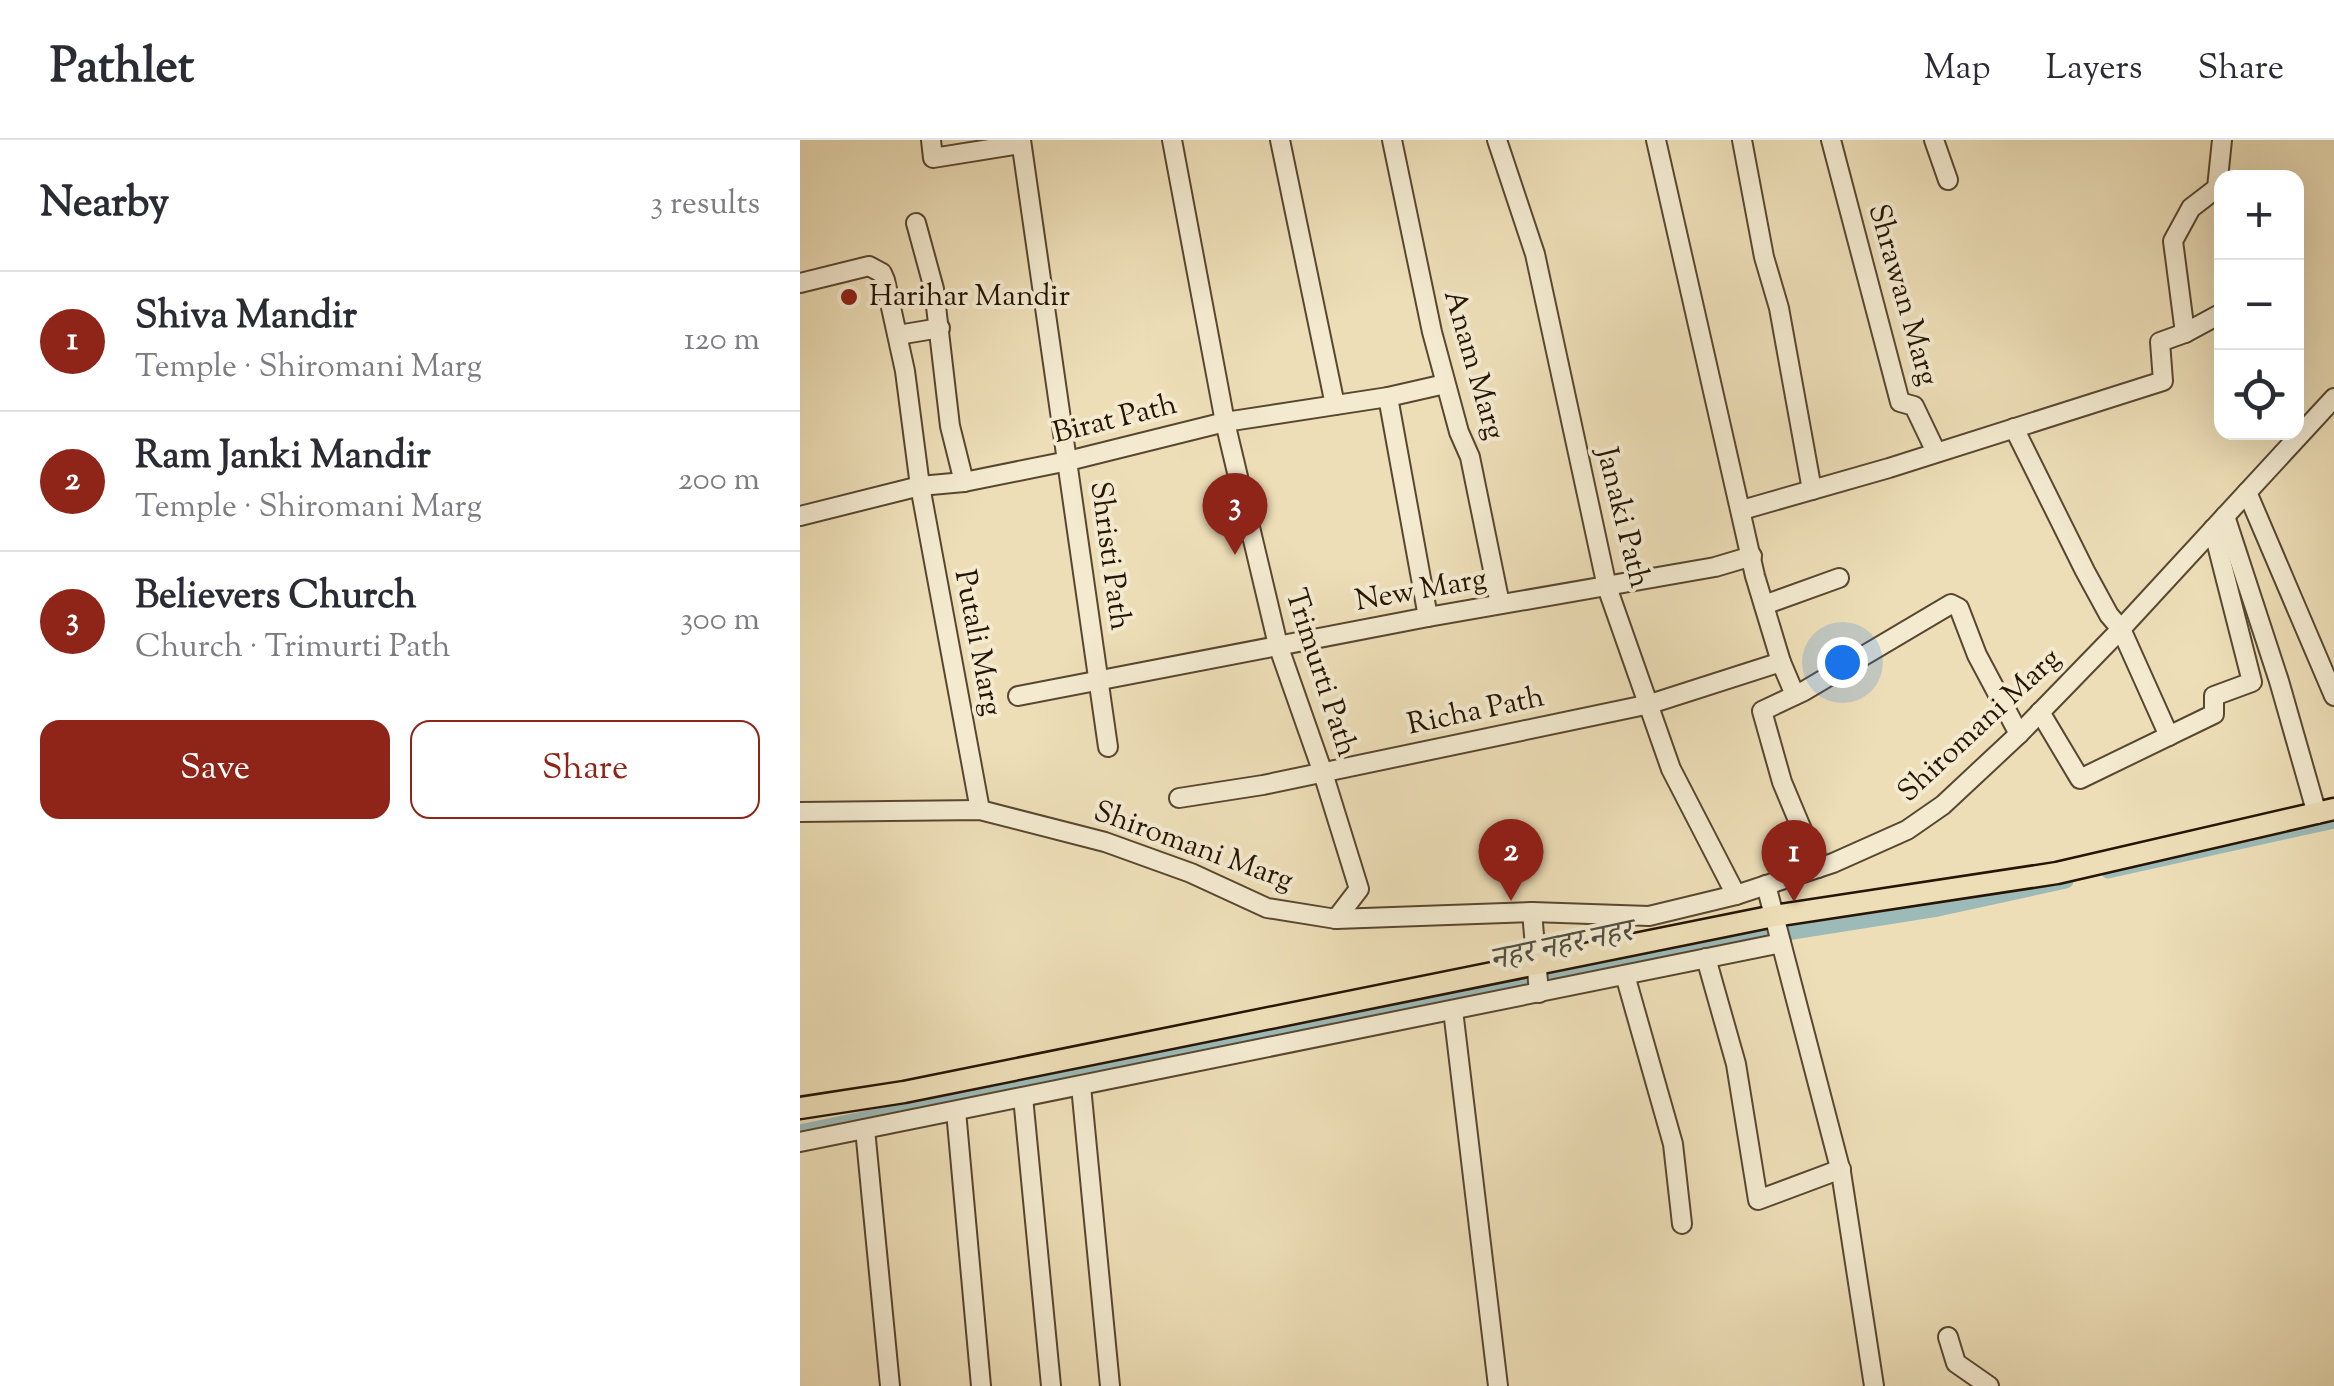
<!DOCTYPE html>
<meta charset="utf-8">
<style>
body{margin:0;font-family:"Sorts Mill Goudy","Noto Serif Devanagari",serif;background:#f7f7f7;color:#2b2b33}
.controls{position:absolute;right:30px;top:30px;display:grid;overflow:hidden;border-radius:20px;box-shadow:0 10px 40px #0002}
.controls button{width:90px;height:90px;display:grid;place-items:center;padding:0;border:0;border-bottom:2px solid #e1e1e2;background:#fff;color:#2b2b33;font:50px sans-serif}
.you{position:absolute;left:1042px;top:522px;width:35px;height:35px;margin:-25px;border:8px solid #fff;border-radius:50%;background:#1a73e8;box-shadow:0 0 0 15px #1a73e833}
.badge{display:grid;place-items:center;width:65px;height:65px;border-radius:50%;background:#8f2418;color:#fff;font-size:32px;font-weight:700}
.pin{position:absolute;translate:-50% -82px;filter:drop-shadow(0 2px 5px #0008)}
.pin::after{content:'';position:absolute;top:52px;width:35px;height:30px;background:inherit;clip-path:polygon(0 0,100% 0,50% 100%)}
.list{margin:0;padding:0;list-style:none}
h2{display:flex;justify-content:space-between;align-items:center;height:130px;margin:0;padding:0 40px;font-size:42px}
h2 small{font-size:32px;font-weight:400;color:#7c7c81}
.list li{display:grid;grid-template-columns:65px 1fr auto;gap:30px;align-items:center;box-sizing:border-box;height:140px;padding:0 40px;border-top:2px solid #e1e1e2}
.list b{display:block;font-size:38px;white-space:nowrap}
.list p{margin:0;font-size:32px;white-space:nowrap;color:#7c7c81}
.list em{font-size:32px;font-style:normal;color:#7c7c81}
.actions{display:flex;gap:20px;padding:30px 40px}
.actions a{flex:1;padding:22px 0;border:2px solid #8f2418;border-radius:20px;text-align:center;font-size:35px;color:#8f2418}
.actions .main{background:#8f2418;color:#fff}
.icon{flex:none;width:55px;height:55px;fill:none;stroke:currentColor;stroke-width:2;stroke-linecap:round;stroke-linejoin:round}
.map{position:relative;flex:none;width:1534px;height:1246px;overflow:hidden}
header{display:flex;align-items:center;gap:60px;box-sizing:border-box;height:140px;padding:0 50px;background:#fff;border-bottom:2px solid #e1e1e2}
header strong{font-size:48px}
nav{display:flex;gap:55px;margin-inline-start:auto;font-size:35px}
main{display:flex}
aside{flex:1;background:#fff}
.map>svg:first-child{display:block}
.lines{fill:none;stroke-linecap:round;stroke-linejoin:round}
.canal{stroke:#9cbab8;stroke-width:15}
.minor-casing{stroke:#584730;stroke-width:22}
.major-casing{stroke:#261503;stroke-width:25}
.minor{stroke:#f3ead0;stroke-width:18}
.major{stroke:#eddeb7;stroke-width:20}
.poi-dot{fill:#8f2418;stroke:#f3ead0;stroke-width:4}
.labels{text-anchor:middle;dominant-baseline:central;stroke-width:8;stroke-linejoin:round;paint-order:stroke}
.street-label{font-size:30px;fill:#261503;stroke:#f3ead0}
.poi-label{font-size:30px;fill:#261503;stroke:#f3ead0;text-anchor:start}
.water-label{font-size:32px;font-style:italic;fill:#4f4f42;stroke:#f3ead0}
</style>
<header>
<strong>Pathlet</strong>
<nav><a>Map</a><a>Layers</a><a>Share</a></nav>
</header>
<main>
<aside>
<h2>Nearby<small>3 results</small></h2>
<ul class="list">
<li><span class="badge">1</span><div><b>Shiva Mandir</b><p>Temple · Shiromani Marg</p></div><em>120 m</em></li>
<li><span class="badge">2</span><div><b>Ram Janki Mandir</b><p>Temple · Shiromani Marg</p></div><em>200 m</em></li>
<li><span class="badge">3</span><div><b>Believers Church</b><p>Church · Trimurti Path</p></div><em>300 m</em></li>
</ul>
<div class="actions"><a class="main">Save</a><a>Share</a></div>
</aside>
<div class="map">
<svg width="1534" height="1246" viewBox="0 0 1534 1246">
<rect width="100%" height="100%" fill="#eddeb7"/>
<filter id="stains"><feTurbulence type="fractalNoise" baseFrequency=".002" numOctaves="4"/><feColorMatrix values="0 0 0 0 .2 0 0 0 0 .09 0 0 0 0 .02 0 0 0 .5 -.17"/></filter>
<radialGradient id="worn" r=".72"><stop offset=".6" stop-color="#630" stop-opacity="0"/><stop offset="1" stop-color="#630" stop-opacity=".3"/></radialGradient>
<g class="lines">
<g class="canal">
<path d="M1308 731 1534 681"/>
<path d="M0 992 906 806 1138 769 1266 741"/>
</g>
<defs>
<g id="minor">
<path d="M131 0 133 18 221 4"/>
<path d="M221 0 308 607"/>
<path d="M372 0 425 282 478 505 523 633 559 749 536 779"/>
<path d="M480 0 535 265"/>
<path d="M592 0 632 192 659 292 670 317 700 464"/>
<path d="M697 0 735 114 807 447 871 629 936 755"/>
<path d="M856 0 955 436 981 522 995 555"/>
<path d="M942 0 964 117 979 168 1012 350"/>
<path d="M1031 0 1100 262 1114 266 1136 312"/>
<path d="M1134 0 1148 40"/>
<path d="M116 83 134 149 150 286 164 342"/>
<path d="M0 143 69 126 82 133 85 140 105 231 120 346 180 670"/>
<path d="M1422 173 1385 193 1373 101 1391 68 1417 48 1422 0"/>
<path d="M98 195 140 188"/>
<path d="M588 257 628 477"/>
<path d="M1214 288 1285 431 1309 475 1321 489 1369 596"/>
<path d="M1447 352 1534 556"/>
<path d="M942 370 1089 328 1363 241 1360 202 1385 193"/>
<path d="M0 376 120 346 164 342 268 321 425 282 588 257 645 244"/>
<path d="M1425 376 1479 541 1517 674"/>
<path d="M964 465 1039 438"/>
<path d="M218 556 628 477 915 427 952 416"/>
<path d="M1240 572 1280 639 1414 574V556L1452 542 1413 389"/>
<path d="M379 658 463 645 850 564 981 522"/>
<path d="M0 672 180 670 305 702 391 733 467 768 536 779 732 772 849 776 936 755 1033 723 1107 690 1143 665 1219 594 1321 489 1534 258"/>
<path d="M1018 728 982 642 962 571 1004 551 1151 464 1159 468 1177 515 1219 594"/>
<path d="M966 745 1041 1032 1074 1246"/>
<path d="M732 772 739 853"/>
<path d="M906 818 936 924 958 1060 1041 1029"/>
<path d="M825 835 873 1004 882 1084"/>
<path d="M653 870 698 1246"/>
<path d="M281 946 310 1246"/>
<path d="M223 957 251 1246"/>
<path d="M156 971 181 1246"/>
<path d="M65 989 90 1246"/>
<path d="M0 1002 981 803"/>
<path d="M1148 1197 1156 1223 1189 1246"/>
</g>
<path id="major" d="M0 968 104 952 974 776 1257 733 1534 669"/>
</defs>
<use href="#minor" class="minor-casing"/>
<use href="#major" class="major-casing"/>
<use href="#minor" class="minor"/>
<use href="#major" class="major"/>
</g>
<circle class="poi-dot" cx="49" cy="157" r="10"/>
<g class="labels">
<g class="street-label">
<text transform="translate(1102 155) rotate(74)">Shrawan Marg</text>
<text transform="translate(673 225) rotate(74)">Anam Marg</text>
<text transform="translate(315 280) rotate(-14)">Birat Path</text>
<text transform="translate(822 378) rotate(76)">Janaki Path</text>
<text transform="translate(309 416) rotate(82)">Shristi Path</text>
<text transform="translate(621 451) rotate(-10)">New Marg</text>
<text transform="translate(177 503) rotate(79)">Putali Marg</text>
<text transform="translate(520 533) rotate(72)">Trimurti Path</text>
<text transform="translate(676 572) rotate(-12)">Richa Path</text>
<text transform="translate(1180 586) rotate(-43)">Shiromani Marg</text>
<text transform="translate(393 707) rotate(20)">Shiromani Marg</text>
</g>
<g class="poi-label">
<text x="69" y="157">Harihar Mandir</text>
</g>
<g class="water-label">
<text transform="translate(761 807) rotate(-12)">नहर नहर नहर</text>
</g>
</g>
<rect width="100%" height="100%" filter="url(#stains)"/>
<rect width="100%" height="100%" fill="url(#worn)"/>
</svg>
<div class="controls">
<button>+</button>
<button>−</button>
<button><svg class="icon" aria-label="locate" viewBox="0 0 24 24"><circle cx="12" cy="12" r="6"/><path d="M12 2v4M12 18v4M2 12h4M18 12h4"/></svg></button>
</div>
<div class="you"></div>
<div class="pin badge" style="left:994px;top:762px">1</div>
<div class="pin badge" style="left:711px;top:761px">2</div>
<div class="pin badge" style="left:435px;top:415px">3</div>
</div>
</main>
